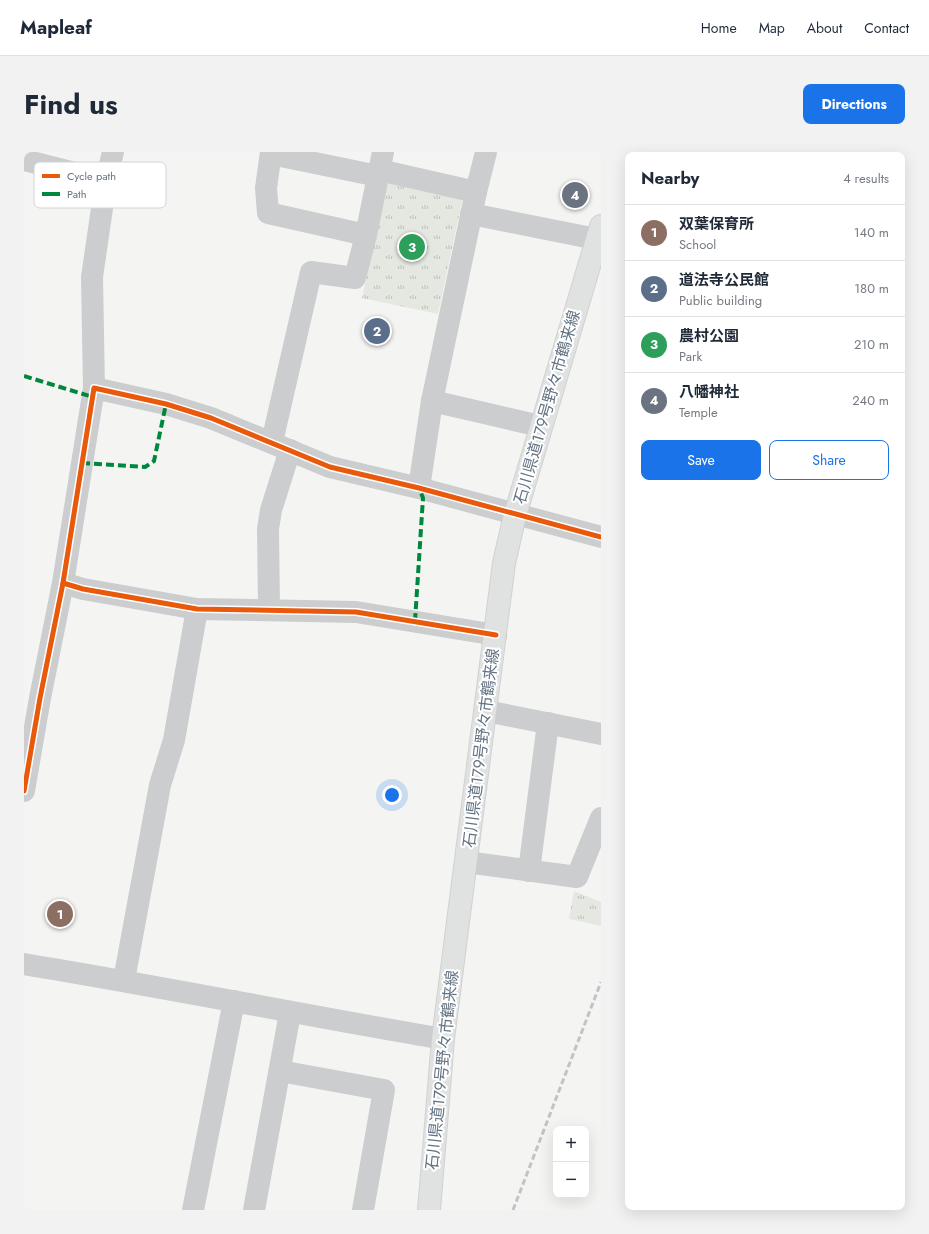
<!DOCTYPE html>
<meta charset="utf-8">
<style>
body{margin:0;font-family:Jost,"Noto Sans JP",sans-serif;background:#f2f2f3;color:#1f2937}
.controls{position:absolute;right:12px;bottom:12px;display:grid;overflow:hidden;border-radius:8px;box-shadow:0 4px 16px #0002}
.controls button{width:36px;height:36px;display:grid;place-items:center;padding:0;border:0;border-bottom:1px solid #e0e1e3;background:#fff;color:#1f2937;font:20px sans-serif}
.you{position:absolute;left:368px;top:643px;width:14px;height:14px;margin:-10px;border:3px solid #fff;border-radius:50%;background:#1a73e8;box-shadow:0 0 0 6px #1a73e833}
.badge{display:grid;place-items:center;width:26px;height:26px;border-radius:50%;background:#1a73e8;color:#fff;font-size:13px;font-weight:700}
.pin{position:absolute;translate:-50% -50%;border:2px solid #fff;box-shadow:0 1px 4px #0006}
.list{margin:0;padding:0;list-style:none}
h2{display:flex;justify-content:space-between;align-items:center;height:52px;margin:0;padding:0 16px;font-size:17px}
h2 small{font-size:13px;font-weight:400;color:#747a83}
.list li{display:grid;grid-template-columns:26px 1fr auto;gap:12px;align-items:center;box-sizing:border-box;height:56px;padding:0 16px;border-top:1px solid #e0e1e3}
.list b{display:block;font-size:15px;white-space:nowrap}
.list p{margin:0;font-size:13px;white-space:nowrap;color:#747a83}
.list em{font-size:13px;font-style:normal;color:#747a83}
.actions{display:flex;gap:8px;padding:12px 16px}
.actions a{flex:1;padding:9px 0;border:1px solid #1a73e8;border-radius:8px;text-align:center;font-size:14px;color:#1a73e8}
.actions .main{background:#1a73e8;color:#fff}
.map{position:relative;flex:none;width:577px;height:1058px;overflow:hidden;border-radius:8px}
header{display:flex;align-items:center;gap:24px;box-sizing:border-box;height:56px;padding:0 20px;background:#fff;border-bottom:1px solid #e0e1e3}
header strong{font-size:19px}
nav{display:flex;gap:22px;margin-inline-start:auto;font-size:14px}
.intro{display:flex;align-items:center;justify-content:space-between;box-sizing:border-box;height:96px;padding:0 24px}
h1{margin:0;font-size:28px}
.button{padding:10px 18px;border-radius:8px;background:#1a73e8;color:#fff;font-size:14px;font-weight:700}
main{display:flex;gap:24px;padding:0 24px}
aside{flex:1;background:#fff;border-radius:8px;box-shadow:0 4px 16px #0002}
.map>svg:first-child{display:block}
.grass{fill:url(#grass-tufts)}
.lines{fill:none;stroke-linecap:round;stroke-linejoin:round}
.major-casing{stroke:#d0d1d1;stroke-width:24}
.minor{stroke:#cccdce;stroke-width:22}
.major{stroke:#e0e1e1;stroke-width:22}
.rail{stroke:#c2c3c4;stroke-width:3;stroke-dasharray:6 3;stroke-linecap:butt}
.quiet{stroke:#00873e;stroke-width:4;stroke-dasharray:8 4;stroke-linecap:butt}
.cycleway-casing{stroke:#fff;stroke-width:8}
.cycleway{stroke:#e8590c;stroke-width:5}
.labels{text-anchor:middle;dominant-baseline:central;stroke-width:4;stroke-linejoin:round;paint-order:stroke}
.street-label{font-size:16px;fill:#647383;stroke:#fff}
.key{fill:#fff;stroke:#d0d5da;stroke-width:1}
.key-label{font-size:11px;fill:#647383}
</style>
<header>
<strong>Mapleaf</strong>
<nav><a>Home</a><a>Map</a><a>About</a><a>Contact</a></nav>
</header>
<div class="intro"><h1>Find us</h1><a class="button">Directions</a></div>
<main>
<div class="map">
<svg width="577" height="1058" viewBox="0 0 577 1058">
<defs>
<pattern id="grass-tufts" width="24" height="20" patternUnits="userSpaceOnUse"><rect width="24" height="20" fill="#e4e8e1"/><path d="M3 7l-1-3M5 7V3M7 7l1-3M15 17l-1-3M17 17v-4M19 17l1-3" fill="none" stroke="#bcc0bc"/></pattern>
</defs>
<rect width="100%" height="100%" fill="#f4f5f3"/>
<g class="grass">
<path d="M363 29 439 45 414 162 338 146Z"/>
<path d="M550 739 577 750V774L545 767Z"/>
</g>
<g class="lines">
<defs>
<path id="major" d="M405 1058 419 887 480 411 491 363 577 74"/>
</defs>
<use href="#major" class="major-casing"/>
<g class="minor">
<path d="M247 0 242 36 244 61 342 83 359 0"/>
<path d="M247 2 354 24"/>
<path d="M0 8 82 29"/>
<path d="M355 18 452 40 462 0"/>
<path d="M447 62 577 88"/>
<path d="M70 236 68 125 82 29 89 0"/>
<path d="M408 249 516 274"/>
<path d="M248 290 287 120 331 126 342 83"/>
<path d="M395 336 408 249 452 40"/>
<path d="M39 431 59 437 173 457 332 460 472 483"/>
<path d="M245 457 244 377 247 358 266 298"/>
<path d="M462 559 577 582"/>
<path d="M0 639 16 546 39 431 70 236 142 252 187 266 306 315 395 336 577 385"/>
<path d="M442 710 553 725 577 666"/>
<path d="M505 719 524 571"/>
<path d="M0 812C140 835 279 863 419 887"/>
<path d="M100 828 136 633 150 588 173 457"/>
<path d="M256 919 360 938 339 1058"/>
<path d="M169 1058 210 849"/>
<path d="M230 1058 266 861"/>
</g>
<use href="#major" class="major"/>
<path class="rail" d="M489 1058 577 830"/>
<g class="quiet">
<path d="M0 224 69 245"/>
<path d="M58 311 121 315 130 309 142 252"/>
<path d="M391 469 399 346 395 336"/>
</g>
<defs>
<g id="cycleway">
<path d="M39 431 59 437 173 457 332 460 472 483"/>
<path d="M0 639 16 546 39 431 70 236 142 252 187 266 306 315 395 336 577 385"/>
</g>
</defs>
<use href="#cycleway" class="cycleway-casing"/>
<use href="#cycleway" class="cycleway"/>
</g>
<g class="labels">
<g class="street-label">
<text transform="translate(523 255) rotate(-74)">石川県道179号野々市鶴来線</text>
<text transform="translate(457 596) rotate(-83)">石川県道179号野々市鶴来線</text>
<text transform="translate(418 918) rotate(-84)">石川県道179号野々市鶴来線</text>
</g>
</g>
<rect x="10" y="10" width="132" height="46" rx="6" class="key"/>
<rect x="18" y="22" width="18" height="4" fill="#e8590c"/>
<rect x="18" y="40" width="18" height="4" fill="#00873e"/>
<g class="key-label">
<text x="43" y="28">Cycle path</text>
<text x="43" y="46">Path</text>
</g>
</svg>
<div class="controls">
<button>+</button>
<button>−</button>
</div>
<div class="you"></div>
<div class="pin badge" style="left:36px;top:762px;background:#8d6e63">1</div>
<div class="pin badge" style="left:353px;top:179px;background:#5c6f8a">2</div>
<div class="pin badge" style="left:388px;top:95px;background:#2e9e5b">3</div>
<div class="pin badge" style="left:551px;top:43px;background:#6b7280">4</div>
</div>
<aside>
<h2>Nearby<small>4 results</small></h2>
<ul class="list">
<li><span class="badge" style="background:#8d6e63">1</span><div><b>双葉保育所</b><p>School</p></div><em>140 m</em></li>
<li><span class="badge" style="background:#5c6f8a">2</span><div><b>道法寺公民館</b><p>Public building</p></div><em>180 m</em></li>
<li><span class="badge" style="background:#2e9e5b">3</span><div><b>農村公園</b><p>Park</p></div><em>210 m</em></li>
<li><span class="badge" style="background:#6b7280">4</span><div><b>八幡神社</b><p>Temple</p></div><em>240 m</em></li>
</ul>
<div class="actions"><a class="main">Save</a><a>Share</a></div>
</aside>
</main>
